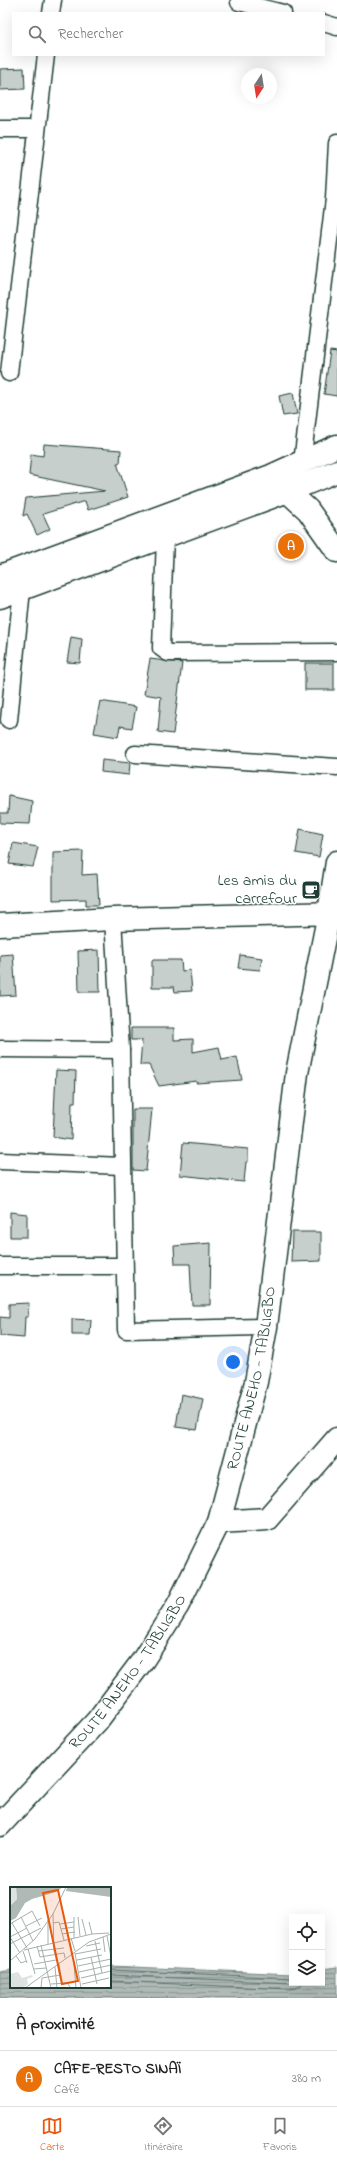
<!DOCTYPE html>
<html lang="fr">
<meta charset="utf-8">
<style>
body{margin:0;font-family:"Indie Flower",sans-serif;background:#f6f6f6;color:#222}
.controls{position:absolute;right:12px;bottom:12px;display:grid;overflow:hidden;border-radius:0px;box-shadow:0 4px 16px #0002}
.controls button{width:36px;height:36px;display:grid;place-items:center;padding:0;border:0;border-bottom:1px solid #e0e0e0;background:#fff;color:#222;font:20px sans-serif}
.compass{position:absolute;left:241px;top:68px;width:36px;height:36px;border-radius:50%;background:#fff;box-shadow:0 4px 16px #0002;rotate:192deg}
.you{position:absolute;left:233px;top:1362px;width:14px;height:14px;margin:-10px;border:3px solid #fff;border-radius:50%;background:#1a73e8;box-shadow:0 0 0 6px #1a73e833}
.badge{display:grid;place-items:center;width:26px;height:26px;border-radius:50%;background:#ea580c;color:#fff;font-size:13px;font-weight:700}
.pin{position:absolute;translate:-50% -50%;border:2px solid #fff;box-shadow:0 1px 4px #0006}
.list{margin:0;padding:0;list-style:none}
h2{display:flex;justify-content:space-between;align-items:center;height:52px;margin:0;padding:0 16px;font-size:17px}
h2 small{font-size:13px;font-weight:400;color:#767676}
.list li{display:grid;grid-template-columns:26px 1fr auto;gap:12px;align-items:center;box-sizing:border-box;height:56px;padding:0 16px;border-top:1px solid #e0e0e0}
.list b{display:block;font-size:15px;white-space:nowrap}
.list p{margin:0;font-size:13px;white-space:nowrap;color:#767676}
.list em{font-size:13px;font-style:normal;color:#767676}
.icon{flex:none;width:22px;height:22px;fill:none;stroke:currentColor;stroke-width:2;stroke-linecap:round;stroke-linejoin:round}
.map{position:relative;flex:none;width:337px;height:1998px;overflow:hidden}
.search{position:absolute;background:#fff;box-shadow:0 4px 16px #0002;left:12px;right:12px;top:12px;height:44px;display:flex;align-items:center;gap:10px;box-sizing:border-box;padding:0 14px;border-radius:0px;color:#767676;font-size:15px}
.sheet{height:108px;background:#fff}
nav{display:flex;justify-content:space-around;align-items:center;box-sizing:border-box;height:56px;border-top:1px solid #e0e0e0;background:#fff;font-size:11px;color:#767676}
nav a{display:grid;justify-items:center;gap:2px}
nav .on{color:#ea580c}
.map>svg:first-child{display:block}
.water{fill:url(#water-rules);stroke:#758883}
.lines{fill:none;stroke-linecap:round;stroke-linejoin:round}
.shore{stroke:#596f68;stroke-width:1}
.building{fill:#c7cfcc;stroke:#1f3d34}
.street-casing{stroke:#1f3d34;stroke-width:19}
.secondary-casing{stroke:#1f3d34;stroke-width:25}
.highway-casing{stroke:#1f3d34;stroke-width:25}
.street{stroke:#fff;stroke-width:16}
.secondary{stroke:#fff;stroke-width:22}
.highway{stroke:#fff;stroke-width:22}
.labels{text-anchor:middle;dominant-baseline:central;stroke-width:3;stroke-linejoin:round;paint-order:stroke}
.poi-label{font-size:16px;fill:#1f3d34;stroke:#fff;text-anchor:end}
.street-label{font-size:16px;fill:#1f3d34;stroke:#fff}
.inset-road{fill:none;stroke:#a5b1ae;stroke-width:1}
.view{fill:#e8590c;fill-opacity:0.15;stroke:#e8590c;stroke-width:2}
.inset-edge{fill:none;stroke:#1f3d34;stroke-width:2}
</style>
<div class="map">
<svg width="337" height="1998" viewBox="0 0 337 1998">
<defs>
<pattern id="water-rules" width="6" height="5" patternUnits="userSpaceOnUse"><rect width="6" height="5" fill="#afbab7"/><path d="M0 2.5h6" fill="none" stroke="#8e9896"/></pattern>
</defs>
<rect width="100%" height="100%" fill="#fff"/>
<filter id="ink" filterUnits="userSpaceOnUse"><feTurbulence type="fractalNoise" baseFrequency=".025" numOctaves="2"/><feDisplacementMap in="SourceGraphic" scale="8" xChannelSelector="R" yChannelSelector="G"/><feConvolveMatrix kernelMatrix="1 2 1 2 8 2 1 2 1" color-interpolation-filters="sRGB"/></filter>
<g filter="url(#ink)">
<path class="water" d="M110 1966 292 1974V1983H322V1969L337 1967V1998H0V1972L11 1970V1987H110Z"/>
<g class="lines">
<g class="shore">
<path d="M110 1970 292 1978"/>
<path d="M110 1975 292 1983"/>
<path d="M110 1981 289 1989 297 1988 303 1983"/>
</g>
</g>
<g class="building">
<path d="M24 68 25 89 0 90V69Z"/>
<path d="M330 351 337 352V396L324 394Z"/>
<path d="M293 393 297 414 283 416 279 396Z"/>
<path d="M44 444 121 450 120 463H117L128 497 88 510 85 501 43 514 50 529 37 535 27 514 23 516 26 498 105 491 29 475 31 454 43 456Z"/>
<path d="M71 637 82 639 80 663 67 662Z"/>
<path d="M150 659 182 663 173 734 158 732 161 697 144 694Z"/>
<rect x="305" y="663" width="29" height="27"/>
<path d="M100 701 136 707 132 728 120 726 118 737 94 733Z"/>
<path d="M102 760 130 763 129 775 101 772Z"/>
<path d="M9 796 32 801 30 824 0 823V813H8Z"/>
<path d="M300 829 323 834 319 857 296 853Z"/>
<path d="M13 843 38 847 33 867 9 864Z"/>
<path d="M83 851 82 875 97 874 99 905H86V899L53 900V852Z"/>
<path d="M99 950 100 992H79L78 951Z"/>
<path d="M13 954 16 995 0 996V955Z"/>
<path d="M240 955 262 958 260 970 238 968Z"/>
<path d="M152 960H181L182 971 190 970 192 991 175 992 174 987H152Z"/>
<path d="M131 1028H174V1040L193 1039V1052L219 1047 222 1060 237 1057 242 1080 196 1083V1081L159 1086 149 1065H140L142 1040H131Z"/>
<path d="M56 1070 76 1071 75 1102H72L71 1140 53 1137Z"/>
<path d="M133 1109H152L146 1171 133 1170Z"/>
<path d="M183 1143 248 1149V1162H246L244 1182 180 1175Z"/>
<path d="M10 1212 27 1214V1237H10Z"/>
<path d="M292 1232H321V1261L291 1262Z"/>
<path d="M211 1243 210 1305H192L190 1264H175L174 1246Z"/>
<path d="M29 1303 28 1317H25L24 1338 0 1336V1317L9 1318V1304Z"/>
<path d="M72 1319 91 1320 90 1335H72Z"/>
<path d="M181 1394 203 1399 197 1430 176 1427Z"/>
</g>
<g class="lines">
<defs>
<g id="street">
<path d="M239 0V2L283 13"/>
<path d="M51 13 53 0"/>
<path d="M324 23 337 27"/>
<path d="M0 129H37"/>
<path d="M9 373 46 55"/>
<path d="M302 463 334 199 337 143"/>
<path d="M165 537 161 648 168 653 337 652"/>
<path d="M9 720 22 589"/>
<path d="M135 754 337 767"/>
<path d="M113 919 121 1050 126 1330 266 1327"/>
<path d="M0 1049 121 1050"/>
<path d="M0 1161 122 1166"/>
<path d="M0 1266H124"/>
</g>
<g id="secondary">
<path d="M275 480 308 510 337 551"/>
<path d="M0 925 113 919 337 913"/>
<path d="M219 1522 267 1519 337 1439"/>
<path id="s1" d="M0 1825 97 1721 143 1660 178 1605 219 1522 256 1382 266 1327 297 1073 329 913 337 862"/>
</g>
<g id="highway">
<path d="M0 576 271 476 337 446"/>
<path d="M0 597 288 491 337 471"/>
</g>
</defs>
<use href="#street" class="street-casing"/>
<use href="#secondary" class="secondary-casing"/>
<use href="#highway" class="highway-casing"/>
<use href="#street" class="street"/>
<use href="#secondary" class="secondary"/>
<use href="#highway" class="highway"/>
</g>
</g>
<defs>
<symbol id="cafe-square" viewBox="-11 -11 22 22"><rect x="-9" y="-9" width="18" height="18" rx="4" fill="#1f3d34" stroke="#fff"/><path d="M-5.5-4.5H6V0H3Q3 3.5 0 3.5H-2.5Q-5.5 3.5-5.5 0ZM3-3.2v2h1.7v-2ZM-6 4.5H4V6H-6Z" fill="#fff"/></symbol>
</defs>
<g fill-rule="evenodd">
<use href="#cafe-square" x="300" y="879" width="22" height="22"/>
</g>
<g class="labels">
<g class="poi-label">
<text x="297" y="881">Les amis du<tspan x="297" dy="18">carrefour</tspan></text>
</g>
<g class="street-label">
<text stroke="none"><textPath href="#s1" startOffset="524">ROUTE ANEHO - TABLIGBO</textPath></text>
<text stroke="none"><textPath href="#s1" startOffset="200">ROUTE ANEHO - TABLIGBO</textPath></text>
</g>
</g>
<g transform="translate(10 1887)">
<rect width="101" height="101" fill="#fff"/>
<path d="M0 0H6L7 12 0 19Z" fill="#dee3e2"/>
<path d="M8 85 12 91 22 88 23 90 17 92 18 97 13 101H0V87Z" fill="#dee3e2"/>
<path d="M6 0H53L46 5 22 12 15 16 6 31 0 34V19L7 12ZM57 0H101V10L56 4Z" fill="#afbab7"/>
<path class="inset-road" d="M11 30 23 54M64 30V51M68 30 70 49M72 32 76 48M38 33V57M79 35 82 47M2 36 17 61M43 36 49 35 54 53M0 37 22 24 30 39M50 37 64 35M16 39 32 31M51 42 64 40M52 47 65 45M97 49 101 70M0 50 10 66M0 50 17 41M93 50 95 65M61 51 65 64M85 54 92 86M0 57 31 41M31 58 41 101M27 59 30 70 54 66 55 71M76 59 90 56M18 62 25 87M14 63 82 47 99 46M13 64 17 76M28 64 54 61M65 66 71 101M65 67 91 62M6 69 11 76 16 74M81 70 87 97M67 73 92 68M0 74 25 52 43 27M24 77 46 73M48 77 44 64 43 27 56 0M49 77 52 96M64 77 66 101M68 79 101 72M45 80 47 101M24 82 36 81M69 85 101 78M71 91 101 84M41 97 57 96 61 101M72 97 99 91M15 101 79 55 101 47M31 101 32 91 50 88"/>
<path class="view" d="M48 3 68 94 52 97 33 6Z"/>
<rect width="101" height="101" class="inset-edge"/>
</g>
</svg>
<div class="controls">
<button><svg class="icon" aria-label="locate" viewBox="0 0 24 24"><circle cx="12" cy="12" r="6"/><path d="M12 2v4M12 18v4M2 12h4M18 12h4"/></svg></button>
<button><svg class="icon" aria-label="layers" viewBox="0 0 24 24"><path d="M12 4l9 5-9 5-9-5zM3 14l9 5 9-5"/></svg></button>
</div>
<svg class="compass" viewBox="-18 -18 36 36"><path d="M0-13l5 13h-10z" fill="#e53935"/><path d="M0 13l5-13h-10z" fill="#767676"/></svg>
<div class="you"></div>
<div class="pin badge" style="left:291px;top:546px;background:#e8710a">A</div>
<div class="search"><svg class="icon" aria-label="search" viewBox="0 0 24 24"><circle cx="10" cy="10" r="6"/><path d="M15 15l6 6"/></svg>Rechercher</div>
</div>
<section class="sheet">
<h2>À proximité<small></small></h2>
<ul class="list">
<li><span class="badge" style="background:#e8710a">A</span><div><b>CAFE-RESTO SINAÏ</b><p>Café</p></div><em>380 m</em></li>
</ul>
</section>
<nav>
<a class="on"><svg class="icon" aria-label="map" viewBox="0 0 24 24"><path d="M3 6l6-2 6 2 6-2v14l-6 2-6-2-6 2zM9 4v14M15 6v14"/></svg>Carte</a>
<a><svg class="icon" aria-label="directions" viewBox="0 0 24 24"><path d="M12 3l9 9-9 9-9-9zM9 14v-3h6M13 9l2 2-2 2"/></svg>Itinéraire</a>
<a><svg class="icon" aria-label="saved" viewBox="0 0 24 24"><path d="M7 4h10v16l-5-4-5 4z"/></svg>Favoris</a>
</nav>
